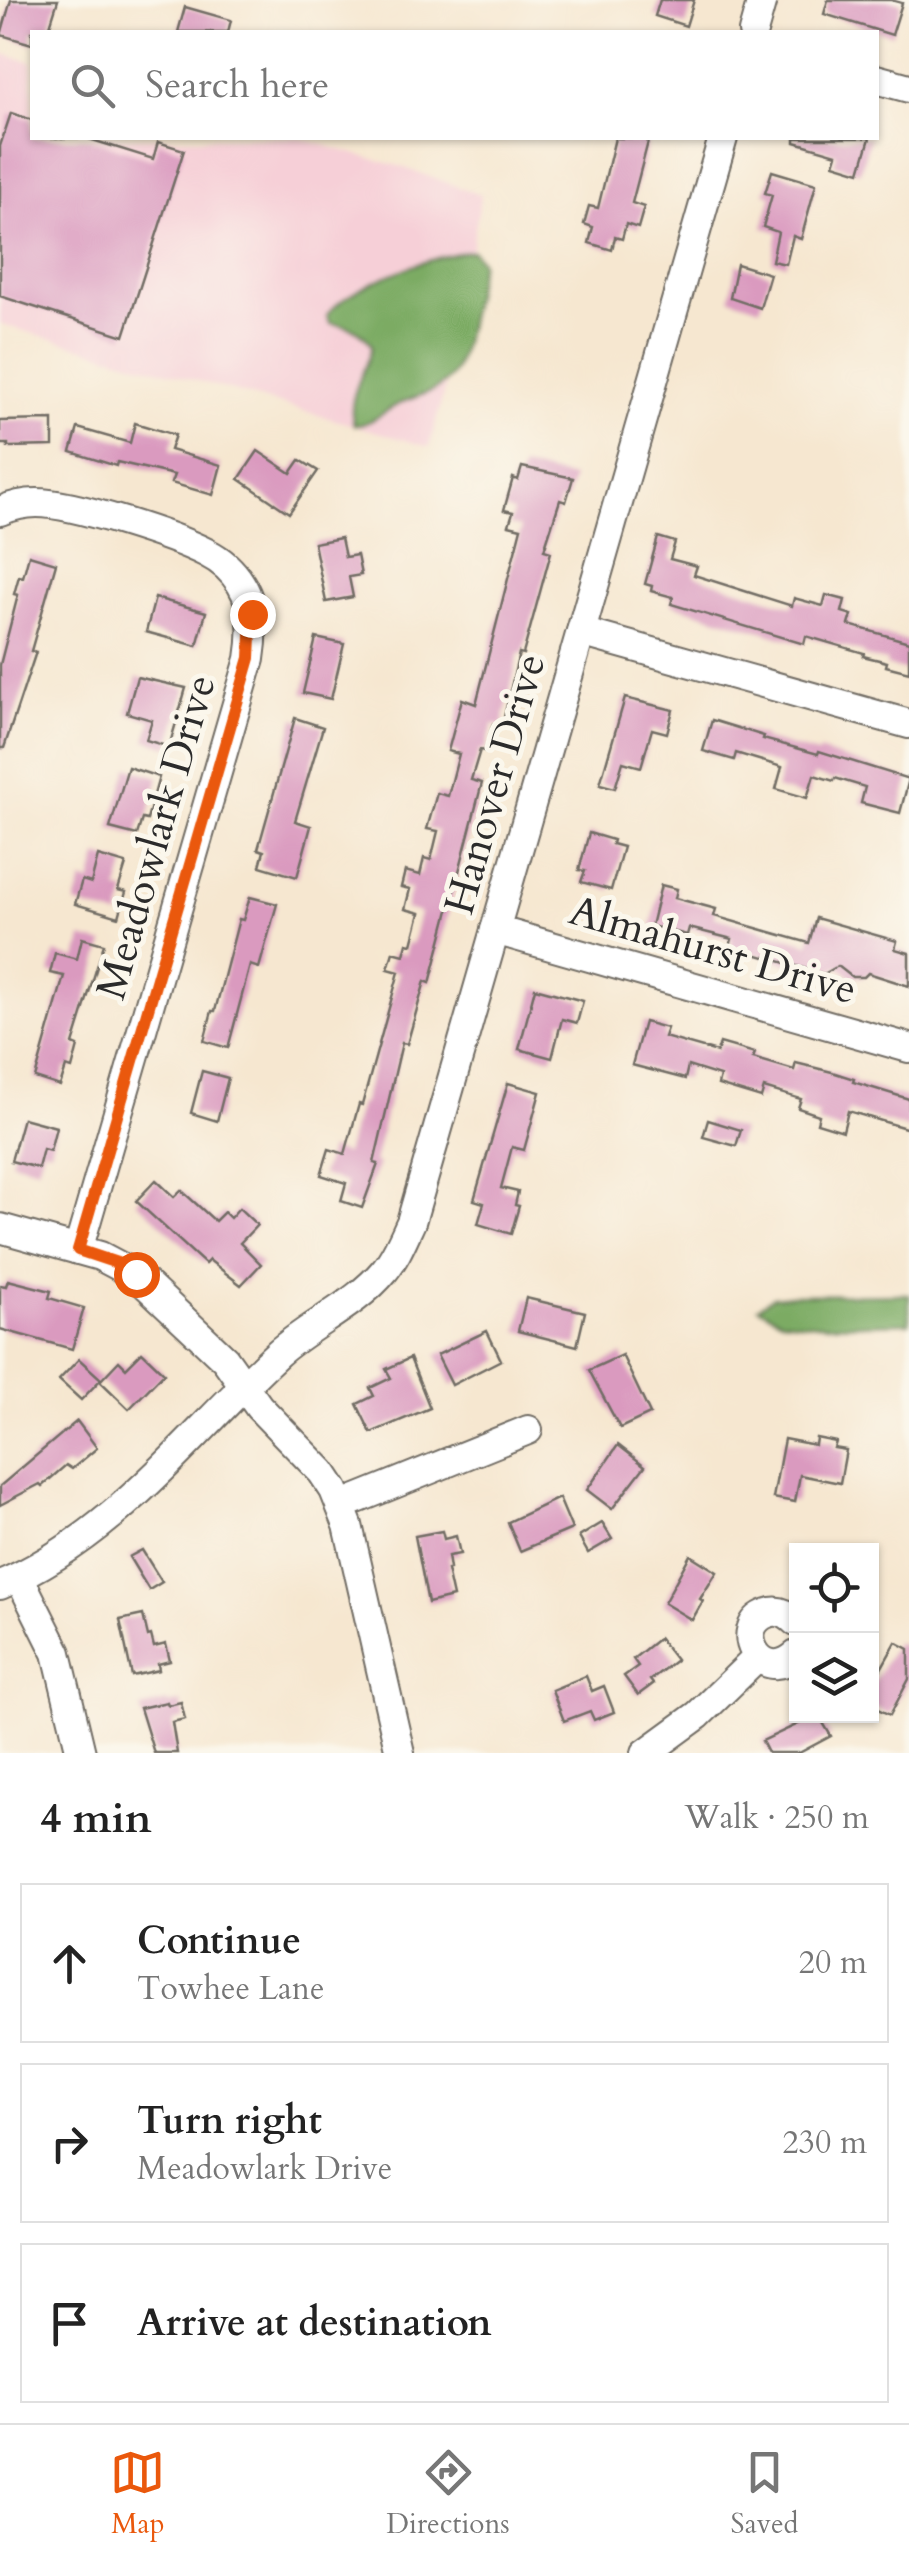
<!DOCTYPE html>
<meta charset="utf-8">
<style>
body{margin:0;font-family:Cardo,serif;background:#f2f2f2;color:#222}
.controls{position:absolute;right:30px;bottom:30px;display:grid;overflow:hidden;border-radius:0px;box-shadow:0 2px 8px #0004}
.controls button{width:90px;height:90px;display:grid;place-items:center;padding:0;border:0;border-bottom:2px solid #e0e0e0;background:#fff;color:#222;font:50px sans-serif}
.stop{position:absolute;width:30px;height:30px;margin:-22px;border:8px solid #ea580c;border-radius:50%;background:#fff}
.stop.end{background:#ea580c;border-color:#fff;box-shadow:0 2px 10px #0008}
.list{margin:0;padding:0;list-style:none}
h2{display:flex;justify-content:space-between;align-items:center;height:130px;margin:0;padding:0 40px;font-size:42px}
h2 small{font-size:32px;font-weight:400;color:#767676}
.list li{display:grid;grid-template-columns:65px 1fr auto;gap:30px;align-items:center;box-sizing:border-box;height:160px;margin:0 20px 20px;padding:0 20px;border:2px solid #e0e0e0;border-radius:0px}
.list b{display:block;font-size:38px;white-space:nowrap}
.list p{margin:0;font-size:32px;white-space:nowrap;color:#767676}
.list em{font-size:32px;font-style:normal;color:#767676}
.icon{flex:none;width:55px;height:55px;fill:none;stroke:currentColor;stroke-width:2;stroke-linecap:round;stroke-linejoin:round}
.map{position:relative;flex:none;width:909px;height:1753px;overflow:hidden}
.search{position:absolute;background:#fff;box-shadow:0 2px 8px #0004;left:30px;right:30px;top:30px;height:110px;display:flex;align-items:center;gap:25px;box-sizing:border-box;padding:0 35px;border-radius:0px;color:#767676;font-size:38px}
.sheet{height:670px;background:#fff}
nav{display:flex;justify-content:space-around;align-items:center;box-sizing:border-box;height:140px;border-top:2px solid #e0e0e0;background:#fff;font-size:28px;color:#767676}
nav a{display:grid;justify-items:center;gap:5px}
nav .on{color:#ea580c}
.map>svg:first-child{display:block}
.built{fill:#f6cfd7}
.forest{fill:#7cab64;stroke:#546b48;stroke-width:2.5}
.building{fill:#da9abf}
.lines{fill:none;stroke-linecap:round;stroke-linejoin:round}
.minor-casing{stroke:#726d65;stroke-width:32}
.minor{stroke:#fff;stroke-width:28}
.route{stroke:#ea580c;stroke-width:12}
.labels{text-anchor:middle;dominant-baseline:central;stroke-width:10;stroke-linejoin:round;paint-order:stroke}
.street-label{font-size:42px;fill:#2b2b2b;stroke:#fbf7ec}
</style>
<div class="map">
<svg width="909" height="1753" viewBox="0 0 909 1753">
<rect width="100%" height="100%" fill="#fbf7ec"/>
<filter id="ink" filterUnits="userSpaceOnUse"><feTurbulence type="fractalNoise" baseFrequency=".01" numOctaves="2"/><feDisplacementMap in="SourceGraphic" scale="20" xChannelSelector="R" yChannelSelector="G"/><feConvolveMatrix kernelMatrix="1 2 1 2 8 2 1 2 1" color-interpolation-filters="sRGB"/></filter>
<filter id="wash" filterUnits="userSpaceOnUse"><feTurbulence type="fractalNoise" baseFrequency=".0048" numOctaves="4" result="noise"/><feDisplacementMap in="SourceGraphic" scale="40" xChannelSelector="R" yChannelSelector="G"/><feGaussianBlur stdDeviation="2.25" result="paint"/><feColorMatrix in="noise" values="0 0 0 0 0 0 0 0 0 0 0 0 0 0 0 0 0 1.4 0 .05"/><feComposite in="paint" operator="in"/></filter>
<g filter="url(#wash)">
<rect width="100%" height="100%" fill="#f6e7d0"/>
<path class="built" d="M0 53 32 62V138H297L402 167 481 195 452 362 429 447 0 324Z"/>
<g class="forest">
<path d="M473 251 481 262C474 288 464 360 451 376 439 392 419 395 403 402 386 409 372 425 354 425 345 398 366 372 372 346 362 329 349 326 330 323L327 315C350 285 435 254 473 251Z"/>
<path d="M909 1294V1323L826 1325 781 1320 758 1307 773 1297 790 1295Z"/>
</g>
<g id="blocks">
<g class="building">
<path d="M11 0H58L48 32H32V44L1 35Z"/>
<path d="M660 0H694L686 26 655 16Z"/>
<path d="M828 0H891L902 3 892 35 824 14Z"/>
<path d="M185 7 231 20 228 32H178Z"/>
<path d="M11 113 32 120V138H86L153 159 158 142 184 150 124 336 0 296V146Z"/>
<path d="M615 138H649L632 203 644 207 638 228 626 224 622 239 615 237 612 250 589 243 593 227 584 224 589 206 598 208Z"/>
<path d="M795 138H870L860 172 834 164 837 154 795 142Z"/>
<path d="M772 171 816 184 801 239 793 236 786 264 772 261 778 232 763 227 772 195 765 193Z"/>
<path d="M737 264 770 274 760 308 730 298Z"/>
<path d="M53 420V446L8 447V444H0V421Z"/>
<path d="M135 423 175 435 170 450 221 465 213 495 171 483 174 475 117 462 116 466 71 452 78 428 130 443Z"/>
<path d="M258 451 291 473 300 460 318 471 289 513 239 479Z"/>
<path d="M522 467 573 478 566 502 560 500 544 550 551 552 523 654 519 653 502 726 493 724 485 751 480 750 471 780 482 783 430 983 425 981 407 1044 402 1043 374 1163 378 1164 362 1208 341 1201 346 1183 321 1175 329 1149 345 1154 359 1104 362 1105 399 972 388 969 393 952 404 955 407 943 412 944 420 913 405 909 410 889 401 887 405 871 420 875 424 858 431 860 438 831 427 829 437 793 448 796 459 754 448 751 462 699 476 704 521 528 509 525 513 512 504 510 513 478 518 480Z"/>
<path d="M658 537 675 542 670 559 697 566 694 575 792 606 794 598 823 606 826 595 845 600 842 612 852 615 849 625 909 642V672L886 666 887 662 863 656 864 653 806 636 804 644 671 604 673 597 651 591 652 586 645 584Z"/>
<path d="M341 538 345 557 357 555 361 575 349 577 353 597 326 602 314 543Z"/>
<path d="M29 555 56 563 31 651 36 652 4 748H0V665L18 595 14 594 19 576 23 577Z"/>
<path d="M155 598 206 612 197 646 146 632Z"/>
<path d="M316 638 344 644 331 699 303 693Z"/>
<path d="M137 677 186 688 169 747 146 740 152 720 127 713Z"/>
<path d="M625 698 673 710 667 733 652 729 641 767 623 762 615 788 600 784Z"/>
<path d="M295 718 323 727 295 821 311 826 297 877 260 866 264 851 258 849Z"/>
<path d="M712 720 764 736 763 739 818 754 819 751 909 779 900 813 861 803 865 787 835 778 834 781 814 775 807 798 776 789 782 767 736 753 734 760 703 751Z"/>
<path d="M128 767 159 777 147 820 142 819 137 835 110 828Z"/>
<path d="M589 833 613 840 612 844 623 847 611 890 581 882 585 871 579 870Z"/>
<path d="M98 856 126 864 118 890 126 892 119 917 75 904 82 880 91 883Z"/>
<path d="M661 885 677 889 675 898 716 909 714 916 809 943 816 918 897 941 895 949 909 953V986L868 973 864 977H852L838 966 824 974 730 947 732 939 689 928 687 935 651 926Z"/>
<path d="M250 897 277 904 259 968 250 965 228 1048 204 1041 212 1011H215L239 919 243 920Z"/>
<path d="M82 938 104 944 73 1044 78 1046 72 1069 66 1067 60 1086 35 1078 64 976 50 973 55 953 77 959Z"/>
<path d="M535 988 583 1001 577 1023 562 1019 552 1058 519 1049Z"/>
<path d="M644 1022 667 1028 664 1037 717 1052 720 1043 755 1053 753 1058 794 1070 796 1063 832 1072 854 1079 853 1082 909 1099V1129L848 1111 843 1131 817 1123 819 1115 798 1108 801 1099 764 1088 761 1098 718 1085 720 1076 688 1066 685 1079 632 1065Z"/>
<path d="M202 1071 228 1078 217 1121 191 1113Z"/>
<path d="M508 1083 540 1092 524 1150 512 1147 501 1188 518 1192 515 1205 519 1206 511 1234 478 1224 484 1203 474 1200Z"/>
<path d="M23 1118 56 1127 50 1151 43 1149 38 1168 11 1161Z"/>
<path d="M708 1120 741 1130 736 1146 703 1137Z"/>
<path d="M156 1180 174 1197 181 1190 215 1221 224 1212 230 1218 239 1208 257 1225 240 1243 261 1264 241 1285 209 1260 205 1264 136 1201Z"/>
<path d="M8 1280 51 1291 49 1298 84 1308 72 1349 0 1329V1285L6 1286Z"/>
<path d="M526 1298 585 1312 577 1346 518 1331Z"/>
<path d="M487 1331 501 1360 452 1385 437 1355Z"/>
<path d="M142 1352 164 1373 129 1409 100 1381 119 1361 126 1368Z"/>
<path d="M622 1355 650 1414 620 1428 589 1370Z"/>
<path d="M410 1358 430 1408 371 1433 357 1404 374 1396 370 1388 391 1378 386 1369Z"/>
<path d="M79 1359 101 1379 81 1400 59 1380Z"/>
<path d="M77 1421 97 1448 72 1469 66 1465 42 1486 40 1484 0 1505V1486Z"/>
<path d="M816 1438 836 1442 834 1448 846 1450 840 1483 800 1475 795 1502 773 1498 784 1439 815 1445Z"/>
<path d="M618 1445 645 1466 612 1509 587 1490Z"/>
<path d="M559 1498 572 1529 520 1551 508 1522Z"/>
<path d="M602 1523 612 1539 588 1553 579 1537Z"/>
<path d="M442 1531 444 1539 456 1536 460 1554 448 1556 450 1569 447 1570 453 1597 428 1603 415 1536Z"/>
<path d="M142 1550 162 1582 149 1590 129 1557Z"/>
<path d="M690 1555 717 1572 700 1599 703 1601 692 1620 664 1603Z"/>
<path d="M143 1615 148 1636 151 1635 154 1647 166 1644 170 1661 158 1664 159 1670 132 1676 120 1620Z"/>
<path d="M659 1638 676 1660 650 1680 653 1684 638 1695 624 1676 638 1666 633 1659Z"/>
<path d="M896 1642 909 1649V1679L890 1715 872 1706V1685Z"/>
<path d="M586 1676 592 1691 604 1686 614 1712 594 1720 590 1711 564 1721 552 1690Z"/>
<path d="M167 1702 168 1705 181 1702 185 1719 172 1722 177 1753H154L140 1708Z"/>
<path d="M815 1716H819L831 1736 799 1753H768L762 1741Z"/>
</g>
</g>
</g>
<g filter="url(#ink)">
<use href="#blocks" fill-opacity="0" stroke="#726d65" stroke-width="2.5"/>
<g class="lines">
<defs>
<g id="minor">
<path d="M753 32 762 0"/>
<path d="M876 79 909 88"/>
<path d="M0 511C12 506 24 503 37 503 73 503 174 536 207 553 221 560 233 571 241 584 255 606 254 634 250 659L78 1250"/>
<path d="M581 632 909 724"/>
<path d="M495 930 909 1048"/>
<path d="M0 1228 100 1256 136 1275 225 1359 259 1407 322 1472 334 1490 348 1525 400 1753"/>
<path d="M342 1505 528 1430"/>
<path d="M19 1577 57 1653 81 1753"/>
<path d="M0 1585C116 1536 188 1436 278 1353 311 1324 357 1304 384 1271 396 1257 403 1239 411 1222L723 138"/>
<path d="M796 1622C788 1614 779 1609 768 1613 730 1626 760 1687 796 1655"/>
<path d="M646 1753 698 1715 758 1657"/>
</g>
</defs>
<use href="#minor" class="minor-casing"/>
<use href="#minor" class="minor"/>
</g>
</g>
<g class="lines" filter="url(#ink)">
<path class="route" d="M136 1274 120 1264 78 1250 250 658 252 614"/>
</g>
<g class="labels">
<g class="street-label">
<text transform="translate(495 784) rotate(-74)">Hanover Drive</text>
<text transform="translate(156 837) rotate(-74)">Meadowlark Drive</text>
<text transform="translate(713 950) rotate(16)">Almahurst Drive</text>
</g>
</g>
</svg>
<div class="controls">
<button><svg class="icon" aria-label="locate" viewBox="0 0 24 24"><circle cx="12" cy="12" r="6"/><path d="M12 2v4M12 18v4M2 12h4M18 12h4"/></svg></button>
<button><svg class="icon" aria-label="layers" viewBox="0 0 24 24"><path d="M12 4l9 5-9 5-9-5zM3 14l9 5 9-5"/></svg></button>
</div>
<div class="stop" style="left:136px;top:1274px"></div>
<div class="stop end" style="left:252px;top:614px"></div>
<div class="search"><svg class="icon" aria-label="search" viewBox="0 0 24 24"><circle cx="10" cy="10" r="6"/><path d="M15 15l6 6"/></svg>Search here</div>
</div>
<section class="sheet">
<h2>4 min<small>Walk · 250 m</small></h2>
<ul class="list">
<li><svg class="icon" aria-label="ahead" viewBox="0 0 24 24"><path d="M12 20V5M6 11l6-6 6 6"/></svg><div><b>Continue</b><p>Towhee Lane</p></div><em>20 m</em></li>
<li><svg class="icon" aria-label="right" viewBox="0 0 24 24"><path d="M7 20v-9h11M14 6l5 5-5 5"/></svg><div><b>Turn right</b><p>Meadowlark Drive</p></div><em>230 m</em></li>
<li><svg class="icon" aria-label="arrive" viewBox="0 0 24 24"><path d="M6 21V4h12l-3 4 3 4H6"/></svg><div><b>Arrive at destination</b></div></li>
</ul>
</section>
<nav>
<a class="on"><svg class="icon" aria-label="map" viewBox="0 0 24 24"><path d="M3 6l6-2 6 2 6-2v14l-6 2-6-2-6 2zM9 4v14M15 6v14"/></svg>Map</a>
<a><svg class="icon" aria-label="directions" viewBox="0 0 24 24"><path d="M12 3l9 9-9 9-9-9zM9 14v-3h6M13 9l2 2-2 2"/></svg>Directions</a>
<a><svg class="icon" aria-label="saved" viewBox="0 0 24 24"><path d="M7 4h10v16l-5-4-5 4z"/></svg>Saved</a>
</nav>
